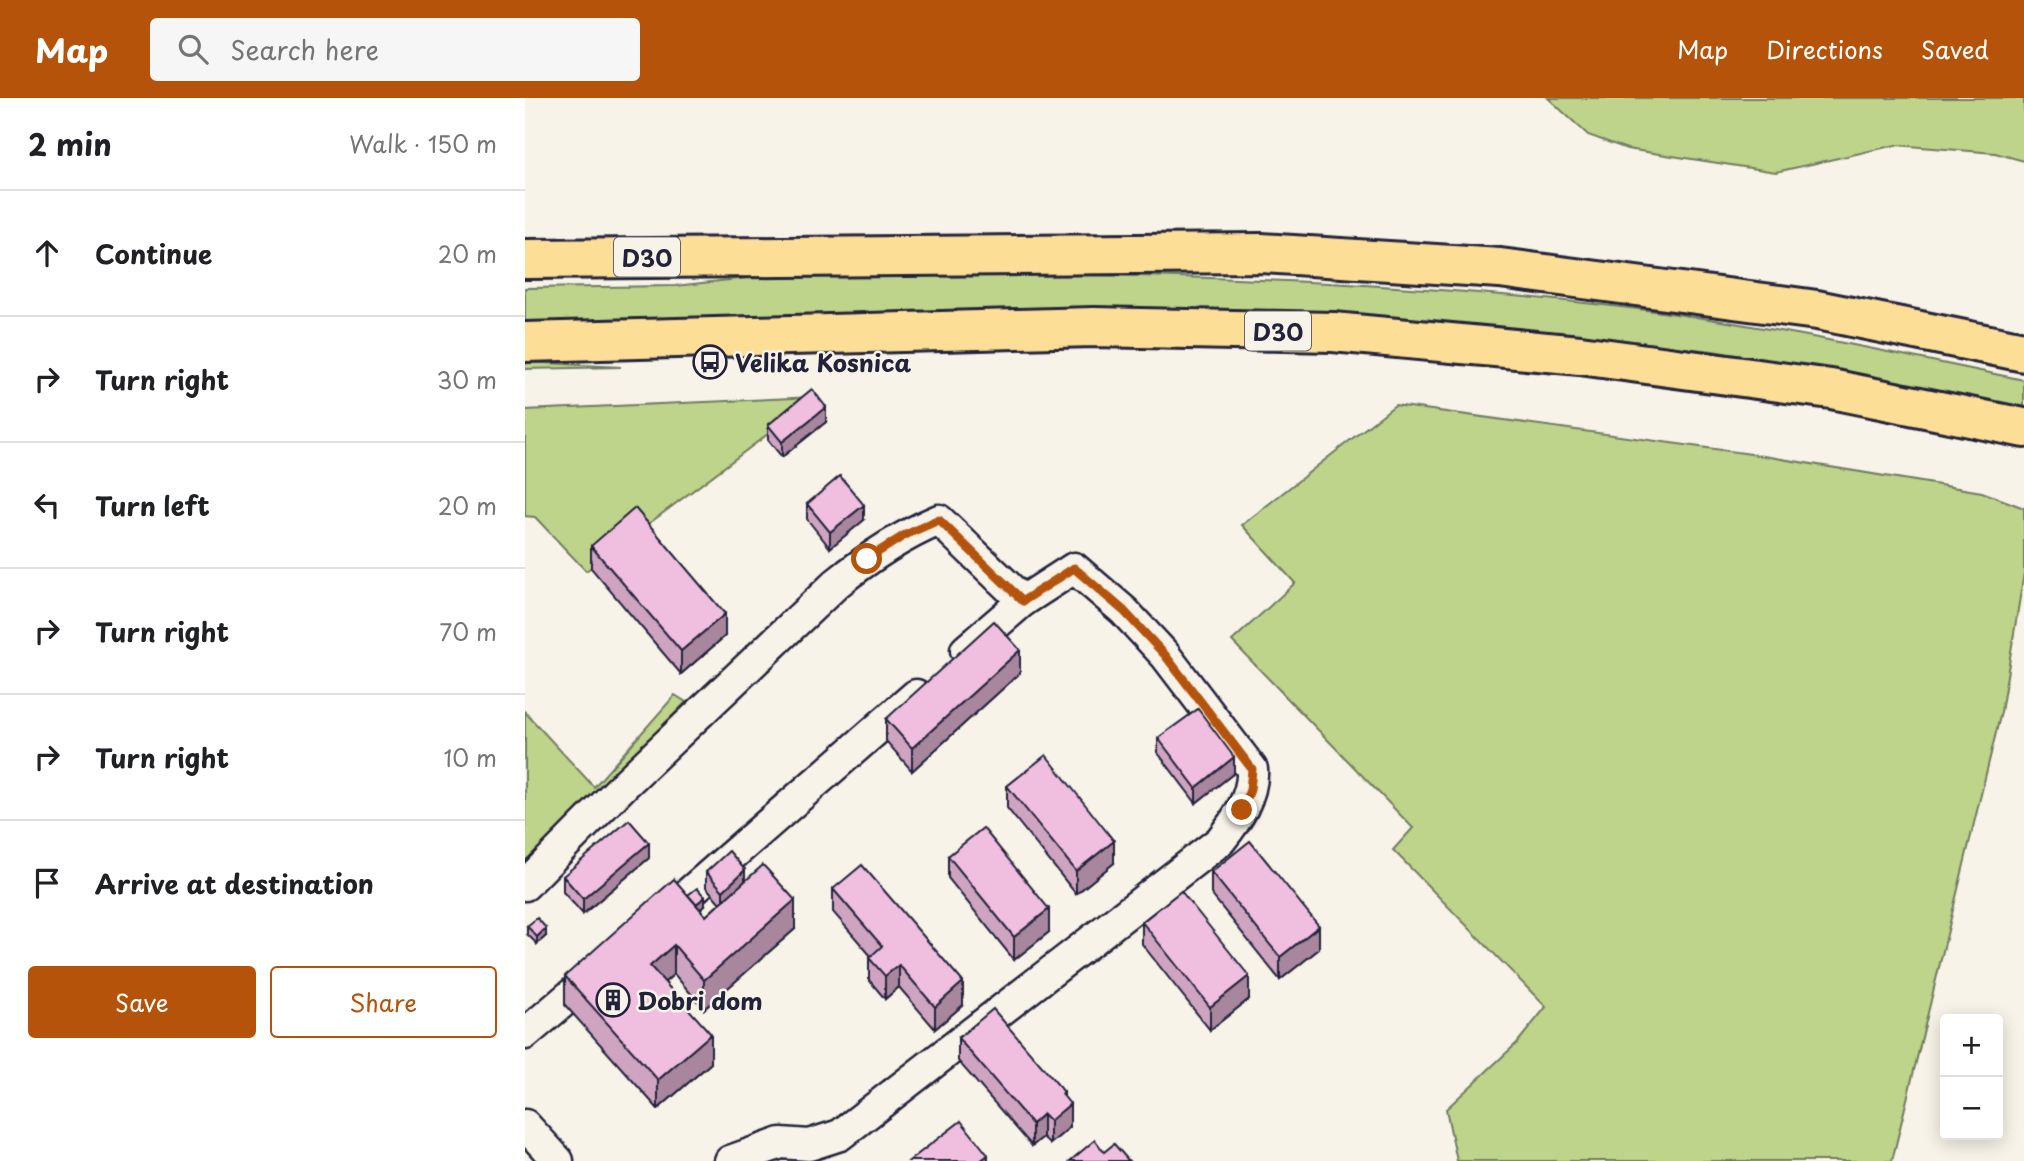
<!DOCTYPE html>
<meta charset="utf-8">
<style>
body{margin:0;font-family:"Playpen Sans",sans-serif;background:#f6f6f6;color:#202124}
.controls{position:absolute;right:21px;bottom:21px;display:grid;overflow:hidden;border-radius:7px;box-shadow:0 4px 18px #0003}
.controls button{width:63px;height:63px;display:grid;place-items:center;padding:0;border:0;border-bottom:2px solid #e0e0e0;background:#fff;color:#202124;font:35px sans-serif}
.stop{position:absolute;width:21px;height:21px;margin:-16px;border:5px solid #b45309;border-radius:50%;background:#fff}
.stop.end{background:#b45309;border-color:#fff;box-shadow:0 2px 7px #0008}
.list{margin:0;padding:0;list-style:none}
h2{display:flex;justify-content:space-between;align-items:center;height:91px;margin:0;padding:0 28px;font-size:30px}
h2 small{font-size:23px;font-weight:400;color:#757577}
.list li{display:grid;grid-template-columns:46px 1fr auto;gap:21px;align-items:center;box-sizing:border-box;height:126px;padding:0 28px;border-top:2px solid #e0e0e0}
.list b{display:block;font-size:26px;white-space:nowrap}
.list em{font-size:23px;font-style:normal;color:#757577}
.actions{display:flex;gap:14px;padding:21px 28px}
.actions a{flex:1;padding:16px 0;border:2px solid #b45309;border-radius:7px;text-align:center;font-size:24px;color:#b45309}
.actions .main{background:#b45309;color:#fff}
.icon{flex:none;width:38px;height:38px;fill:none;stroke:currentColor;stroke-width:2;stroke-linecap:round;stroke-linejoin:round}
.map{position:relative;flex:none;width:1499px;height:1063px;overflow:hidden}
header{display:flex;align-items:center;gap:42px;box-sizing:border-box;height:98px;padding:0 35px;background:#b45309;color:#fff}
header strong{font-size:33px}
nav{display:flex;gap:38px;margin-inline-start:auto;font-size:24px}
.search{width:490px;height:63px;background:#f6f6f6;display:flex;align-items:center;gap:18px;box-sizing:border-box;padding:0 24px;border-radius:7px;color:#757577;font-size:26px}
main{display:flex}
aside{flex:1;background:#fff}
.map>svg:first-child{display:block}
.green{fill:#bdd48a;stroke:#707b62;stroke-width:2}
.lines{fill:none;stroke-linecap:round;stroke-linejoin:round}
.minor-casing{stroke:#22223b;stroke-width:35}
.highway-casing{stroke:#22223b;stroke-width:44}
.minor{stroke:#f7f3e8;stroke-width:30}
.highway{stroke:#fdde96;stroke-width:38}
.wall{fill:#cea4c1;stroke:#22223b;stroke-width:2}
.shaded-wall{fill:#a8869d;stroke:#22223b;stroke-width:2}
.building{fill:#f0bfe0;stroke:#22223b;stroke-width:2}
.route{stroke:#b45309;stroke-width:9}
.labels{text-anchor:middle;dominant-baseline:central;stroke-width:5;stroke-linejoin:round;paint-order:stroke}
.shield{fill:#f7f3e8;stroke:#62616f;stroke-width:2}
.shield-label{font-size:23px;font-weight:bold;fill:#22223b}
.poi-label{font-size:24px;font-weight:bold;fill:#22223b;stroke:#f7f3e8;text-anchor:start}
</style>
<header>
<strong>Map</strong>
<div class="search"><svg class="icon" aria-label="search" viewBox="0 0 24 24"><circle cx="10" cy="10" r="6"/><path d="M15 15l6 6"/></svg>Search here</div>
<nav><a>Map</a><a>Directions</a><a>Saved</a></nav>
</header>
<main>
<aside>
<h2>2 min<small>Walk · 150 m</small></h2>
<ul class="list">
<li><svg class="icon" aria-label="ahead" viewBox="0 0 24 24"><path d="M12 20V5M6 11l6-6 6 6"/></svg><div><b>Continue</b></div><em>20 m</em></li>
<li><svg class="icon" aria-label="right" viewBox="0 0 24 24"><path d="M7 20v-9h11M14 6l5 5-5 5"/></svg><div><b>Turn right</b></div><em>30 m</em></li>
<li><svg class="icon" aria-label="left" viewBox="0 0 24 24"><path d="M17 20v-9H6M10 6l-5 5 5 5"/></svg><div><b>Turn left</b></div><em>20 m</em></li>
<li><svg class="icon" aria-label="right" viewBox="0 0 24 24"><path d="M7 20v-9h11M14 6l5 5-5 5"/></svg><div><b>Turn right</b></div><em>70 m</em></li>
<li><svg class="icon" aria-label="right" viewBox="0 0 24 24"><path d="M7 20v-9h11M14 6l5 5-5 5"/></svg><div><b>Turn right</b></div><em>10 m</em></li>
<li><svg class="icon" aria-label="arrive" viewBox="0 0 24 24"><path d="M6 21V4h12l-3 4 3 4H6"/></svg><div><b>Arrive at destination</b></div></li>
</ul>
<div class="actions"><a class="main">Save</a><a>Share</a></div>
</aside>
<div class="map">
<svg width="1499" height="1063" viewBox="0 0 1499 1063">
<rect width="100%" height="100%" fill="#f7f3e8"/>
<filter id="ink" filterUnits="userSpaceOnUse"><feTurbulence type="fractalNoise" baseFrequency=".0143" numOctaves="2"/><feDisplacementMap in="SourceGraphic" scale="14" xChannelSelector="R" yChannelSelector="G"/><feConvolveMatrix kernelMatrix="1 2 1 2 8 2 1 2 1" color-interpolation-filters="sRGB"/></filter>
<g filter="url(#ink)">
<g class="green">
<path d="M1023 0H1499V63L1470 55 1371 47 1251 74 1102 51 1063 37Z"/>
<path d="M268 175C550 175 833 177 1113 211 1243 227 1371 256 1499 282V313L1366 284 1188 253 1028 237 0 228V190L150 188Z"/>
<path d="M0 264 96 269 0 271Z"/>
<path d="M292 299 61 473 10 419 0 418V312Z"/>
<path d="M870 307 1226 356 1457 394 1499 410V475L1476 614 1367 1063H932L921 1011 992 945 1021 909 868 752 888 730 707 543 770 485 717 427Z"/>
<path d="M150 597 161 604 0 771V614L69 689Z"/>
</g>
<g class="lines">
<defs>
<g id="minor">
<path d="M0 787 102 684 312 485C344 459 376 438 414 422L498 503"/>
<path d="M133 822 391 597"/>
<path d="M0 936 72 875"/>
<path d="M0 1027 33 1063"/>
<path d="M205 1063 256 1045 284 1047 315 1037 695 743C711 723 729 698 727 671L640 557 599 513 549 470 498 503 441 552"/>
</g>
<g id="highway">
<path d="M0 161 736 155 975 170 1292 212 1499 254"/>
<path d="M0 244 569 229 808 234 1055 257 1306 291 1499 330"/>
</g>
</defs>
<use href="#minor" class="minor-casing"/>
<use href="#highway" class="highway-casing"/>
<use href="#minor" class="minor"/>
<use href="#highway" class="highway"/>
</g>
<g class="wall">
<path d="M301 324 257 359 243 342V327Z"/>
<path d="M282 406 339 422 305 450 282 421Z"/>
<path d="M66 448 200 538 156 576 66 470Z"/>
<path d="M495 575 387 673 361 643V621Z"/>
<path d="M633 640 709 675 671 705 633 655Z"/>
<path d="M482 688 589 765 551 796 482 710Z"/>
<path d="M423 758 524 834 489 862 423 780Z"/>
<path d="M124 760 58 816 38 794V778Z"/>
<path d="M181 774 220 783 270 831 179 911 149 876 140 884 186 965 133 1011 40 907V878L163 797 180 807 175 811 181 818 195 805 181 789Z"/>
<path d="M686 774 794 851 755 882 686 796Z"/>
<path d="M308 791 438 907 410 931 374 889 360 901 344 882V860L346 858 308 814Z"/>
<path d="M617 824 724 901 685 932 617 846Z"/>
<path d="M2 828 21 838 12 846 2 836Z"/>
<path d="M433 940 539 999 545 1029 525 1046 518 1039 507 1048 433 963Z"/>
</g>
<g class="shaded-wall">
<path d="M301 309V324L257 359V344Z"/>
<path d="M339 407V422L305 450V434Z"/>
<path d="M200 516V538L156 576V553Z"/>
<path d="M495 552V575L387 673V650Z"/>
<path d="M709 659V675L671 705V690Z"/>
<path d="M589 743V765L551 796V773Z"/>
<path d="M124 745V760L58 816V801Z"/>
<path d="M220 772V787L198 808V793Z"/>
<path d="M180 799V807L167 818V810Z"/>
<path d="M270 802V831L179 911V882Z"/>
<path d="M524 811V834L489 862V839Z"/>
<path d="M794 828V851L755 882V859Z"/>
<path d="M21 830V838L12 846V839Z"/>
<path d="M149 847V876L125 897V868Z"/>
<path d="M374 867V889L360 901V878Z"/>
<path d="M724 878V901L685 932V909Z"/>
<path d="M438 884V907L410 931V909Z"/>
<path d="M186 936V965L133 1011V982Z"/>
<path d="M539 994V1011L545 1006V1029L525 1046V1023L537 996Z"/>
<path d="M518 1016V1039L507 1048V1026Z"/>
<path d="M463 1057V1063H455Z"/>
</g>
<g class="building">
<path d="M287 291 301 309 257 344 243 327Z"/>
<path d="M315 378 339 407 305 434 282 406Z"/>
<path d="M110 410 200 516 156 553 66 448Z"/>
<path d="M469 523 495 552 387 650 361 621Z"/>
<path d="M673 611 709 659 671 690 633 640Z"/>
<path d="M521 657 589 743 551 773 482 688Z"/>
<path d="M104 722 124 745 58 801 38 778Z"/>
<path d="M458 730 524 811 489 839 423 758Z"/>
<path d="M725 743 794 828 755 859 686 774Z"/>
<path d="M204 753 220 772 198 793 181 774Z"/>
<path d="M238 767 270 802 179 882 149 847 125 868 186 936 133 982 40 878 149 781 181 818Z"/>
<path d="M337 767 438 884 410 909 374 867 360 878 344 860 357 848 308 791Z"/>
<path d="M172 790 180 799 171 806 163 797Z"/>
<path d="M656 793 724 878 685 909 617 824Z"/>
<path d="M12 820 21 830 12 839 2 828Z"/>
<path d="M468 911 539 994 537 996 545 1006 525 1023 518 1016 507 1026 433 940Z"/>
<path d="M436 1023 463 1057 455 1063H384Z"/>
<path d="M570 1042 579 1054 589 1046 604 1063H545Z"/>
</g>
</g>
<g class="lines" filter="url(#ink)">
<path class="route" d="M342 461 380 437 414 422 498 503 549 470 599 513 640 557 727 671 725 692 717 712"/>
</g>
<defs>
<symbol id="bus-ring" viewBox="-11 -11 22 22"><circle r="9.5" fill="#f7f3e8" stroke="#22223b" stroke-width="1.5"/><path d="M-5-6H5V4H4V6H2V4H-2V6H-4V4H-5ZM-3.5-4V0h7V-4ZM-3.5 1.2v1.5H-2V1.2ZM2 1.2v1.5H3.5V1.2Z" fill="#22223b"/></symbol>
<symbol id="building-ring" viewBox="-11 -11 22 22"><circle r="9.5" fill="#f7f3e8" stroke="#22223b" stroke-width="1.5"/><path d="M-4-6H4V6H1V3H-1V6H-4ZM-2.5-4.3h1.7v1.8h-1.7ZM.8-4.3h1.7v1.8H.8ZM-2.5-1h1.7V.8h-1.7ZM.8-1h1.7V.8H.8Z" fill="#22223b"/></symbol>
</defs>
<g fill-rule="evenodd">
<use href="#bus-ring" x="166" y="245" width="38" height="38"/>
<use href="#building-ring" x="69" y="883" width="38" height="38"/>
</g>
<g class="labels">
<g class="shield">
<rect x="89" y="139.5" width="66" height="39" rx="5"/>
<rect x="720" y="213.5" width="66" height="39" rx="5"/>
</g>
<g class="shield-label">
<text x="122" y="159">D30</text>
<text x="753" y="233">D30</text>
</g>
<g class="poi-label">
<text x="210" y="264">Velika Kosnica</text>
<text x="112" y="902">Dobri dom</text>
</g>
</g>
</svg>
<div class="controls">
<button>+</button>
<button>−</button>
</div>
<div class="stop" style="left:342px;top:461px"></div>
<div class="stop end" style="left:717px;top:712px"></div>
</div>
</main>
